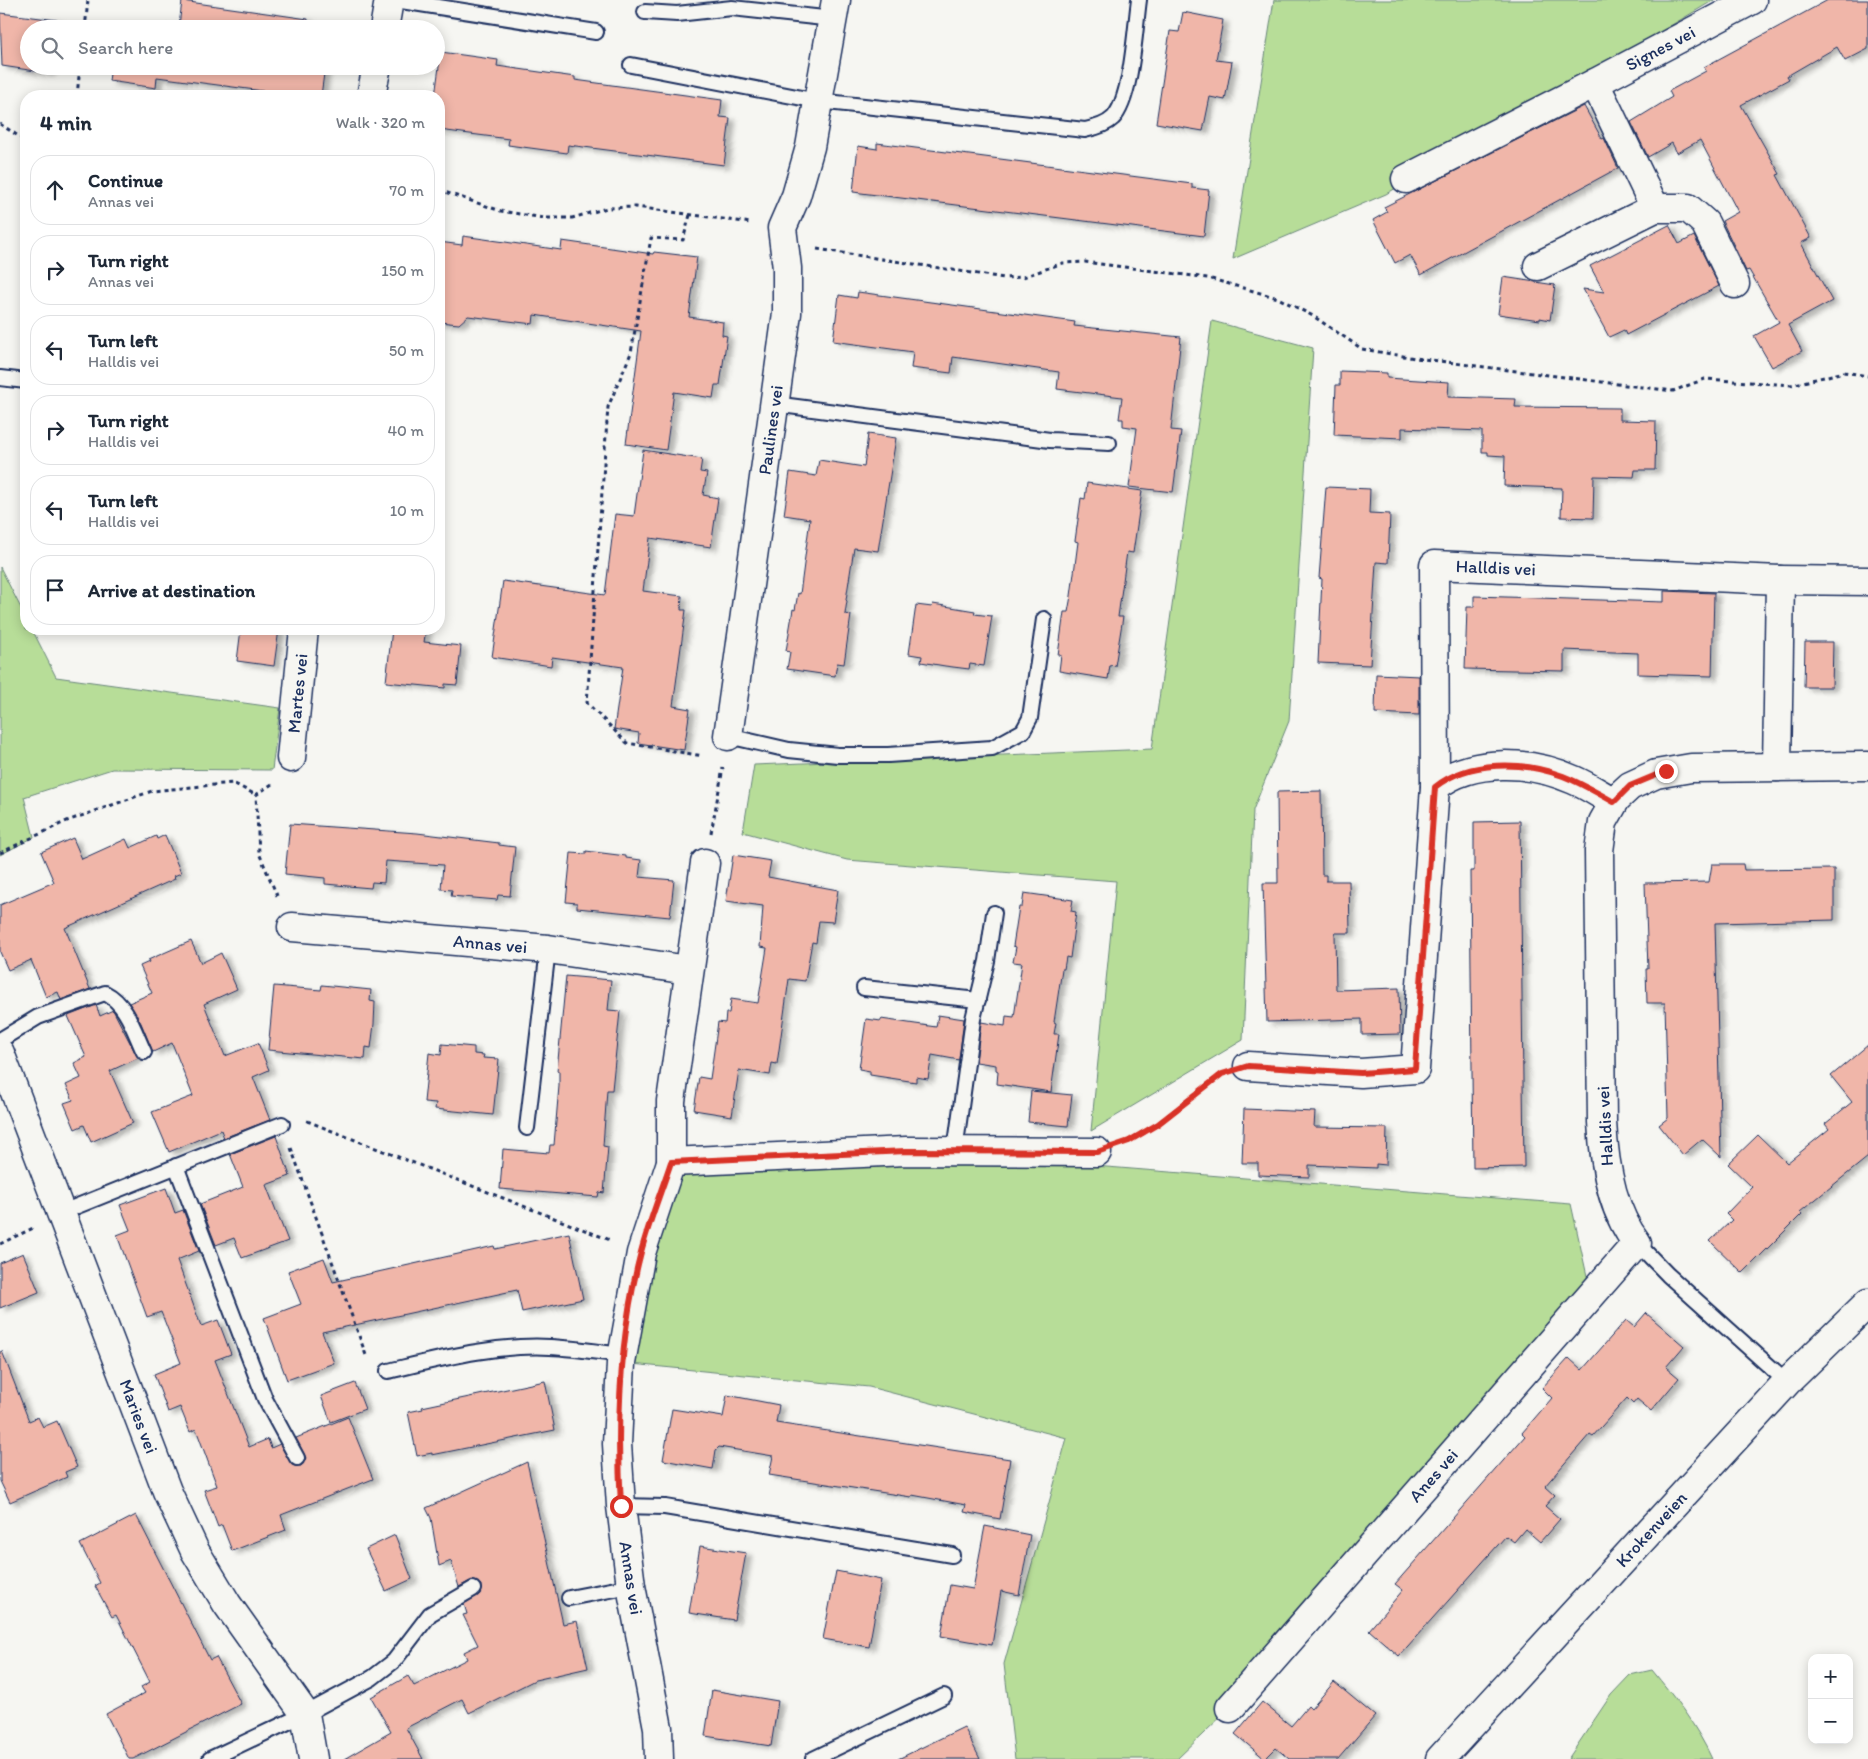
<!DOCTYPE html>
<meta charset="utf-8">
<style>
body{margin:0;font-family:Itim,sans-serif;background:#f6f6f7;color:#1f2937}
.controls{position:absolute;right:15px;bottom:15px;display:grid;overflow:hidden;border-radius:10px;box-shadow:0 2px 12px #0003}
.controls button{width:45px;height:45px;display:grid;place-items:center;padding:0;border:0;border-bottom:1px solid #e0e1e3;background:#fff;color:#1f2937;font:25px sans-serif}
.stop{position:absolute;width:15px;height:15px;margin:-11px;border:4px solid #d93025;border-radius:50%;background:#fff}
.stop.end{background:#d93025;border-color:#fff;box-shadow:0 1px 5px #0008}
.list{margin:0;padding:0;list-style:none}
h2{display:flex;justify-content:space-between;align-items:center;height:65px;margin:0;padding:0 20px;font-size:21px}
h2 small{font-size:16px;font-weight:400;color:#747a83}
.list li{display:grid;grid-template-columns:32px 1fr auto;gap:15px;align-items:center;box-sizing:border-box;height:70px;margin:0 10px 10px;padding:0 10px;border:1px solid #e0e1e3;border-radius:20px}
.list b{display:block;font-size:19px;white-space:nowrap}
.list p{margin:0;font-size:16px;white-space:nowrap;color:#747a83}
.list em{font-size:16px;font-style:normal;color:#747a83}
.icon{flex:none;width:28px;height:28px;fill:none;stroke:currentColor;stroke-width:2;stroke-linecap:round;stroke-linejoin:round}
.map{position:relative;flex:none;width:1868px;height:1759px;overflow:hidden}
.search{position:absolute;background:#fff;box-shadow:0 2px 12px #0003;left:20px;top:20px;width:425px;height:55px;display:flex;align-items:center;gap:12px;box-sizing:border-box;padding:0 18px;border-radius:28px;color:#747a83;font-size:19px}
.panel{position:absolute;background:#fff;box-shadow:0 2px 12px #0003;left:20px;top:90px;width:425px;height:545px;border-radius:20px}
.map>svg:first-child{display:block}
.green{fill:#b7dd98;stroke:#69867b}
.building{fill:#f0b6a9;stroke:#1b2f5e;filter:url(#shadow)}
.lines{fill:none;stroke-linecap:round;stroke-linejoin:round}
.service-casing{stroke:#1b2f5e;stroke-width:18}
.minor-casing{stroke:#1b2f5e;stroke-width:31}
.tertiary-casing{stroke:#1b2f5e;stroke-width:31}
.path{stroke:#1b2f5e;stroke-width:3;stroke-dasharray:4 4;stroke-linecap:butt}
.service{stroke:#f6f6f2;stroke-width:14}
.minor{stroke:#f6f6f2;stroke-width:28}
.tertiary{stroke:#f6f6f2;stroke-width:28}
.route{stroke:#d93025;stroke-width:6}
.labels{text-anchor:middle;dominant-baseline:central;stroke-width:4;stroke-linejoin:round;paint-order:stroke}
.street-label{font-size:18px;fill:#1b2f5e;stroke:#f6f6f2}
</style>
<div class="map">
<svg width="1868" height="1759" viewBox="0 0 1868 1759">
<defs>
<filter id="shadow"><feDropShadow dx="5.5" dy="3" stdDeviation="2.5" flood-color="#0004"/></filter>
</defs>
<rect width="100%" height="100%" fill="#f6f6f2"/>
<filter id="ink" filterUnits="userSpaceOnUse"><feTurbulence type="fractalNoise" baseFrequency=".02" numOctaves="2"/><feDisplacementMap in="SourceGraphic" scale="10" xChannelSelector="R" yChannelSelector="G"/><feConvolveMatrix kernelMatrix="1 2 1 2 8 2 1 2 1" color-interpolation-filters="sRGB"/></filter>
<g filter="url(#ink)">
<g class="green">
<path d="M1274 0H1714L1386 194 1233 259Z"/>
<path d="M1212 321 1313 348 1289 721 1253 810 1243 1040 1091 1131 1116 881 847 860 743 832 754 765 1152 749Z"/>
<path d="M0 567 26 618V629H32L56 677 280 708 272 770 112 769 24 797 34 837 0 855Z"/>
<path d="M906 1151 1571 1204 1591 1294 1230 1708 1177 1759H1015L1004 1664 1067 1438 869 1387 621 1363 671 1162Z"/>
<path d="M1652 1670C1675 1698 1697 1726 1712 1759H1568L1611 1695 1630 1675Z"/>
</g>
<g class="building">
<path d="M1828 0H1868V49L1845 61 1837 47 1787 76 1789 79 1741 105 1780 174 1777 175 1811 238 1801 243 1832 301 1788 325 1802 351 1772 367 1754 336 1779 322 1749 270 1746 271 1722 221 1738 212 1700 140 1677 153 1672 143 1648 157 1631 122 1672 97 1669 91 1706 71 1704 67Z"/>
<path d="M182 1 308 19 307 29H161L162 24 179 26Z"/>
<path d="M1183 12 1223 20 1216 60 1232 62 1225 100 1210 97 1203 131 1156 123 1170 31 1179 32Z"/>
<path d="M0 13 57 20 56 29H29V66H50L49 73 2 66Z"/>
<path d="M441 52 498 60 497 66 575 77V80L722 100 720 117 730 118 724 165 568 145 567 153 508 145 509 139 439 130V96H435Z"/>
<path d="M111 66H325L321 96H262L263 91 157 77 156 88 109 81Z"/>
<path d="M1584 106 1602 139 1604 138 1618 168 1421 275 1410 255 1395 263 1373 220 1387 212 1384 207Z"/>
<path d="M877 143 1192 184V188L1209 190 1204 236 853 192 858 146 877 149Z"/>
<path d="M1669 225 1679 244 1694 236 1719 286 1626 335 1624 330 1609 337 1583 289 1604 292 1590 266Z"/>
<path d="M463 236 561 250 562 241 653 254 654 252 697 257 689 317 723 322 722 335 727 336 720 385H715L713 398 674 392 666 450 626 444 641 331 534 315 533 324 468 316 459 324 439 322V242L462 245Z"/>
<path d="M1503 277 1555 285 1550 320 1540 318V320L1498 314Z"/>
<path d="M858 292 1075 322 1074 326 1181 337 1171 430 1181 431 1173 492 1129 487 1137 428 1123 426V419H1119L1122 397 1057 389 1059 372 953 357 951 373 911 368 913 352 833 341 839 295 857 298Z"/>
<path d="M1340 371 1387 373V378L1449 382 1448 397 1516 399 1515 407 1620 408V420L1656 421 1655 470H1635L1634 477 1594 476 1593 518 1561 517 1562 488 1504 486 1505 456 1488 455V452H1482V431L1402 428V438L1334 435 1336 385H1340Z"/>
<path d="M868 434 896 438 878 551 854 548 846 600 847 601 845 614 851 615 844 664 837 663 835 676 787 669 790 652 786 651 793 609 795 610 798 593 800 594 810 519 784 515 790 472 816 476 819 460 864 467Z"/>
<path d="M643 450 702 459 700 472 707 473 703 495 718 498 711 547 650 538 643 591 682 596 681 610H686L673 706 690 709 684 750 638 743 639 733 614 729 623 667 552 657 551 666 492 657 503 581 605 595 615 514 634 516Z"/>
<path d="M1087 483 1142 491 1133 553 1127 552 1118 617H1123L1115 666 1110 665 1108 679 1059 671 1061 655H1058L1064 612H1068L1071 596 1078 542 1075 541 1081 498 1085 499Z"/>
<path d="M1326 487 1370 489 1369 513 1390 514 1388 563 1376 562 1370 665 1318 663 1322 579 1319 578Z"/>
<path d="M1664 591 1714 593 1712 676 1638 674V653L1564 650V671L1465 669 1467 607H1474V596L1664 602Z"/>
<path d="M933 604 975 611 974 614 992 616 984 666 970 664 969 669 945 666 921 662 922 656 909 654 916 605 932 607Z"/>
<path d="M241 629H279L274 666 237 661Z"/>
<path d="M392 629H426L424 642 461 646 457 685 445 684V688L386 682Z"/>
<path d="M1805 642H1833L1832 687H1804Z"/>
<path d="M1376 674 1419 676V715L1375 713Z"/>
<path d="M1321 791 1322 875H1326V881H1349L1350 933H1335L1336 990 1399 988 1400 1034 1362 1035V1019L1267 1022 1263 883H1278L1277 792Z"/>
<path d="M1520 821 1524 1167 1473 1168 1470 871H1474V822Z"/>
<path d="M290 824 417 833 499 843V845L515 847 510 896 498 895 497 900 451 896 452 890 441 889 443 865 386 861 384 883 372 882 371 888 325 884V878L285 874Z"/>
<path d="M165 835 181 873 174 876 175 879 65 928 90 989 61 1000 58 992 46 997 31 960 8 970 0 952V905L54 882 41 852 73 838 82 859 126 839 130 848 156 836 157 839Z"/>
<path d="M586 851 626 856V858L641 860 639 877 674 880 670 917 577 908V903L566 902 571 853 586 854Z"/>
<path d="M733 855 771 861 768 877 838 890 833 922 819 921 816 943 812 942 805 981 789 979 777 1064 772 1063 770 1075 739 1070 732 1116 694 1110 699 1077 710 1079 718 1022 725 1023 726 1013H729L731 999 758 1003 767 948 760 947 763 906 726 901Z"/>
<path d="M1712 864H1743L1744 870 1834 869V920L1715 923 1721 1157 1702 1139 1683 1155 1659 1125 1668 1118 1665 1003H1647L1646 969H1648L1645 883 1709 882Z"/>
<path d="M1024 893 1073 900 1071 911 1076 912 1070 958 1066 957 1064 969H1062L1054 1022 1056 1023 1054 1034H1059L1051 1092 997 1084 998 1071 996 1070V1065L976 1062 981 1022 1005 1026 1006 1016 1014 1017 1022 963 1013 962 1016 947 1013 946 1019 907H1022Z"/>
<path d="M191 941 201 963 221 953 237 989 204 1004 225 1056 258 1043 269 1070 253 1077 270 1120 224 1138 221 1130 169 1152 152 1112 193 1096 172 1043 153 1052 141 1023 129 1003 152 993 140 966 149 962 148 960Z"/>
<path d="M566 976 611 980 608 1010 620 1011 612 1090H607L603 1146 608 1147 604 1193 599 1192 598 1197 500 1189 503 1149 549 1153 550 1145H554L559 1086V1071H557Z"/>
<path d="M322 985 371 990 370 1001 375 1002 374 1024 371 1048 366 1047 365 1059 268 1050 274 986 321 990Z"/>
<path d="M96 1005 100 1016 113 1010 138 1058 110 1071 133 1123 91 1142 84 1125 75 1129 64 1103 73 1100 66 1085 81 1078 74 1063 86 1057 68 1016Z"/>
<path d="M938 1015 964 1019 959 1060 932 1055 928 1079 916 1077V1082L870 1075V1071L859 1069 866 1019 881 1021V1019L936 1027Z"/>
<path d="M442 1044 474 1047V1054L484 1055 483 1058 499 1059 493 1115 435 1109 436 1103 424 1102 429 1053 441 1055Z"/>
<path d="M1868 1045V1157L1800 1212 1802 1214 1743 1273 1710 1241 1732 1220 1726 1214 1752 1187 1728 1164 1758 1135 1787 1163 1829 1129 1825 1124 1852 1102 1831 1076Z"/>
<path d="M1031 1091 1072 1095 1068 1126 1028 1122Z"/>
<path d="M1244 1109 1315 1112 1314 1127 1387 1128 1386 1165 1376 1164V1168L1309 1165V1177L1258 1175V1163H1242Z"/>
<path d="M276 1136 290 1176 266 1185 288 1241 242 1258 234 1238 216 1245 200 1204 243 1187 230 1154Z"/>
<path d="M166 1188 175 1213 183 1210 199 1251 177 1260 201 1326 218 1320 231 1354 215 1360 249 1447 268 1439 271 1448 280 1444 292 1465 301 1466 306 1458 296 1438 348 1417 373 1479 281 1515 286 1530 232 1551 222 1525 218 1527 204 1490 217 1486 196 1429 190 1432 180 1407 168 1412 154 1374 181 1363 161 1312 147 1317 117 1235 130 1230 120 1205Z"/>
<path d="M569 1233 583 1299 522 1312 517 1290 322 1332 334 1363 287 1380 264 1318 301 1304 288 1271 324 1258 333 1282 494 1246 495 1249Z"/>
<path d="M23 1253 39 1292 0 1308V1263Z"/>
<path d="M1646 1313 1684 1346 1666 1367 1679 1378 1651 1411 1637 1399 1633 1404 1627 1398 1593 1436 1590 1434 1545 1486 1555 1495 1545 1506 1560 1519 1540 1542 1525 1529 1514 1542 1506 1536 1399 1656 1369 1630 1403 1590 1395 1584 1525 1436 1522 1433 1552 1398 1542 1388 1569 1358 1582 1370 1626 1320 1634 1327Z"/>
<path d="M2 1351 29 1421 38 1417 43 1427 57 1421 77 1467 65 1472 67 1477 10 1502 0 1481V1352Z"/>
<path d="M545 1381 555 1430 432 1455V1453L417 1456 408 1412 423 1409 422 1407Z"/>
<path d="M355 1383 365 1409 331 1422 321 1396Z"/>
<path d="M727 1395 779 1405 776 1423 1010 1459 1000 1519 964 1512 966 1505 912 1495 911 1497 769 1475 773 1456 719 1447 716 1450 713 1469 663 1460 672 1409 723 1417Z"/>
<path d="M527 1462 563 1624 577 1621 588 1668 535 1680 469 1713 462 1699 406 1728 423 1759H344L391 1732 371 1697 408 1676 414 1686 467 1659 464 1652 478 1645 463 1615 467 1614 464 1604 480 1594 481 1585 472 1580 459 1587 451 1561 439 1566 431 1518 426 1508Z"/>
<path d="M136 1515 210 1660 216 1657 241 1704 133 1759H129L106 1714 145 1693 141 1687 150 1682 116 1615 112 1617 95 1586 100 1583 80 1544Z"/>
<path d="M985 1526 1030 1535 1019 1595 1001 1591 992 1645 941 1636 950 1585 973 1589Z"/>
<path d="M395 1535 412 1579 386 1591 366 1549Z"/>
<path d="M700 1546 746 1553 734 1620 689 1613Z"/>
<path d="M836 1571 881 1580 869 1647 823 1639Z"/>
<path d="M1334 1682 1375 1716 1338 1759H1289L1276 1748 1265 1759 1235 1734 1262 1702 1291 1726 1308 1706 1311 1709Z"/>
<path d="M712 1690 778 1701 771 1746 705 1736Z"/>
<path d="M964 1727 980 1759H898Z"/>
</g>
<g class="lines">
<defs>
<g id="service">
<path d="M395 0 596 32"/>
<path d="M645 12 677 14 732 8 833 19"/>
<path d="M631 65 818 101 1085 130C1095 128 1106 125 1113 118 1132 98 1135 28 1139 0"/>
<path d="M0 378 26 381"/>
<path d="M774 404 1050 440 1109 443"/>
<path d="M728 736 789 750 838 755H888L992 748 1023 731 1030 718 1044 619"/>
<path d="M864 988 978 1000"/>
<path d="M0 1040 38 1017 105 993C127 1004 134 1031 144 1052"/>
<path d="M527 1128 548 949"/>
<path d="M955 1151 973 1019 987 961 994 913"/>
<path d="M176 1166 265 1399 297 1458"/>
<path d="M60 1213 282 1124"/>
<path d="M1637 1243 1668 1275 1787 1382"/>
<path d="M388 1371C440 1359 496 1344 550 1347 574 1348 598 1352 622 1355"/>
<path d="M621 1506 665 1507 952 1555"/>
<path d="M569 1598 631 1586"/>
<path d="M210 1759 305 1714 372 1678 394 1661 430 1614 473 1589"/>
<path d="M813 1759 944 1696"/>
</g>
<g id="minor">
<path d="M384 29 389 0"/>
<path d="M1595 83 1655 208"/>
<path d="M371 96 377 66"/>
<path id="s1" d="M1406 179 1595 83 1752 0"/>
<path d="M1538 266 1655 208H1688L1705 223 1735 284"/>
<path id="s2" d="M728 736 787 313V268L782 228 796 196 810 147 836 0"/>
<path id="s3" d="M291 758 304 629"/>
<path d="M1777 767 1780 580 1868 581"/>
<path d="M1435 787C1472 757 1532 761 1574 780 1588 786 1601 795 1614 802"/>
<path id="s4" d="M292 927 548 949 688 970"/>
<path id="s5" d="M0 1053 167 1491 195 1551 227 1604 305 1714 313 1759"/>
<path id="s6" d="M1248 1066 1361 1073 1415 1069 1435 787 1434 565 1780 580"/>
<path d="M671 1162 906 1151 1097 1152"/>
<path id="s7" d="M1230 1708 1637 1243C1611 1210 1604 1163 1602 1122L1599 851 1603 822 1616 799 1630 786 1656 774 1691 768 1868 766"/>
<path d="M659 1759 658 1728 631 1586 621 1506 617 1444 621 1363 641 1253 671 1162V1101L705 863"/>
</g>
<g id="tertiary">
<path id="s8" d="M1440 1759 1787 1382 1868 1303"/>
</g>
</defs>
<use href="#service" class="service-casing"/>
<use href="#minor" class="minor-casing"/>
<use href="#tertiary" class="tertiary-casing"/>
<g class="path">
<path d="M85 29 88 0"/>
<path d="M77 96 80 66"/>
<path d="M0 124 26 141"/>
<path d="M439 190 501 211 544 218H572L607 208 636 207 751 223"/>
<path d="M690 215 683 240 651 238 631 353 608 407 587 703 627 743 703 756"/>
<path d="M817 249 1004 278 1023 277 1063 263 1085 262 1208 278 1278 298 1313 316 1362 349 1415 358 1673 391 1705 379 1791 385 1844 372 1868 376"/>
<path d="M272 784 256 795 259 853 278 898"/>
<path d="M711 833 723 768"/>
<path d="M0 853 67 821 152 791 233 783 256 795"/>
<path d="M307 1121 610 1240"/>
<path d="M1127 1142 1158 1124 1219 1076"/>
<path d="M291 1148 367 1358"/>
<path d="M0 1244 33 1228"/>
</g>
<use href="#service" class="service"/>
<use href="#minor" class="minor"/>
<use href="#tertiary" class="tertiary"/>
</g>
</g>
<g class="lines" filter="url(#ink)">
<path class="route" d="M621 1506C616 1421 619 1336 641 1252 649 1222 661 1192 671 1162L906 1151 1097 1152 1129 1141 1158 1124 1222 1074 1248 1066 1361 1073 1415 1069 1435 787C1469 760 1523 761 1563 776 1581 783 1597 793 1614 802L1630 786 1666 771"/>
</g>
<g class="labels">
<g class="street-label">
<text stroke="none"><textPath href="#s1" startOffset="286">Signes vei</textPath></text>
<text stroke="none"><textPath href="#s2" startOffset="309">Paulines vei</textPath></text>
<text stroke="none"><textPath href="#s6" startOffset="734">Halldis vei</textPath></text>
<text stroke="none"><textPath href="#s3" startOffset="65">Martes vei</textPath></text>
<text stroke="none"><textPath href="#s4" startOffset="199">Annas vei</textPath></text>
<text transform="translate(1605 1126) rotate(-93)">Halldis vei</text>
<text stroke="none"><textPath href="#s5" startOffset="389">Maries vei</textPath></text>
<text stroke="none"><textPath href="#s7" startOffset="309">Anes vei</textPath></text>
<text stroke="none"><textPath href="#s8" startOffset="312">Krokenveien</textPath></text>
<text transform="translate(631 1578) rotate(81)">Annas vei</text>
</g>
</g>
</svg>
<div class="controls">
<button>+</button>
<button>−</button>
</div>
<div class="stop" style="left:621px;top:1506px"></div>
<div class="stop end" style="left:1666px;top:771px"></div>
<div class="search"><svg class="icon" aria-label="search" viewBox="0 0 24 24"><circle cx="10" cy="10" r="6"/><path d="M15 15l6 6"/></svg>Search here</div>
<section class="panel">
<h2>4 min<small>Walk · 320 m</small></h2>
<ul class="list">
<li><svg class="icon" aria-label="ahead" viewBox="0 0 24 24"><path d="M12 20V5M6 11l6-6 6 6"/></svg><div><b>Continue</b><p>Annas vei</p></div><em>70 m</em></li>
<li><svg class="icon" aria-label="right" viewBox="0 0 24 24"><path d="M7 20v-9h11M14 6l5 5-5 5"/></svg><div><b>Turn right</b><p>Annas vei</p></div><em>150 m</em></li>
<li><svg class="icon" aria-label="left" viewBox="0 0 24 24"><path d="M17 20v-9H6M10 6l-5 5 5 5"/></svg><div><b>Turn left</b><p>Halldis vei</p></div><em>50 m</em></li>
<li><svg class="icon" aria-label="right" viewBox="0 0 24 24"><path d="M7 20v-9h11M14 6l5 5-5 5"/></svg><div><b>Turn right</b><p>Halldis vei</p></div><em>40 m</em></li>
<li><svg class="icon" aria-label="left" viewBox="0 0 24 24"><path d="M17 20v-9H6M10 6l-5 5 5 5"/></svg><div><b>Turn left</b><p>Halldis vei</p></div><em>10 m</em></li>
<li><svg class="icon" aria-label="arrive" viewBox="0 0 24 24"><path d="M6 21V4h12l-3 4 3 4H6"/></svg><div><b>Arrive at destination</b></div></li>
</ul>
</section>
</div>
